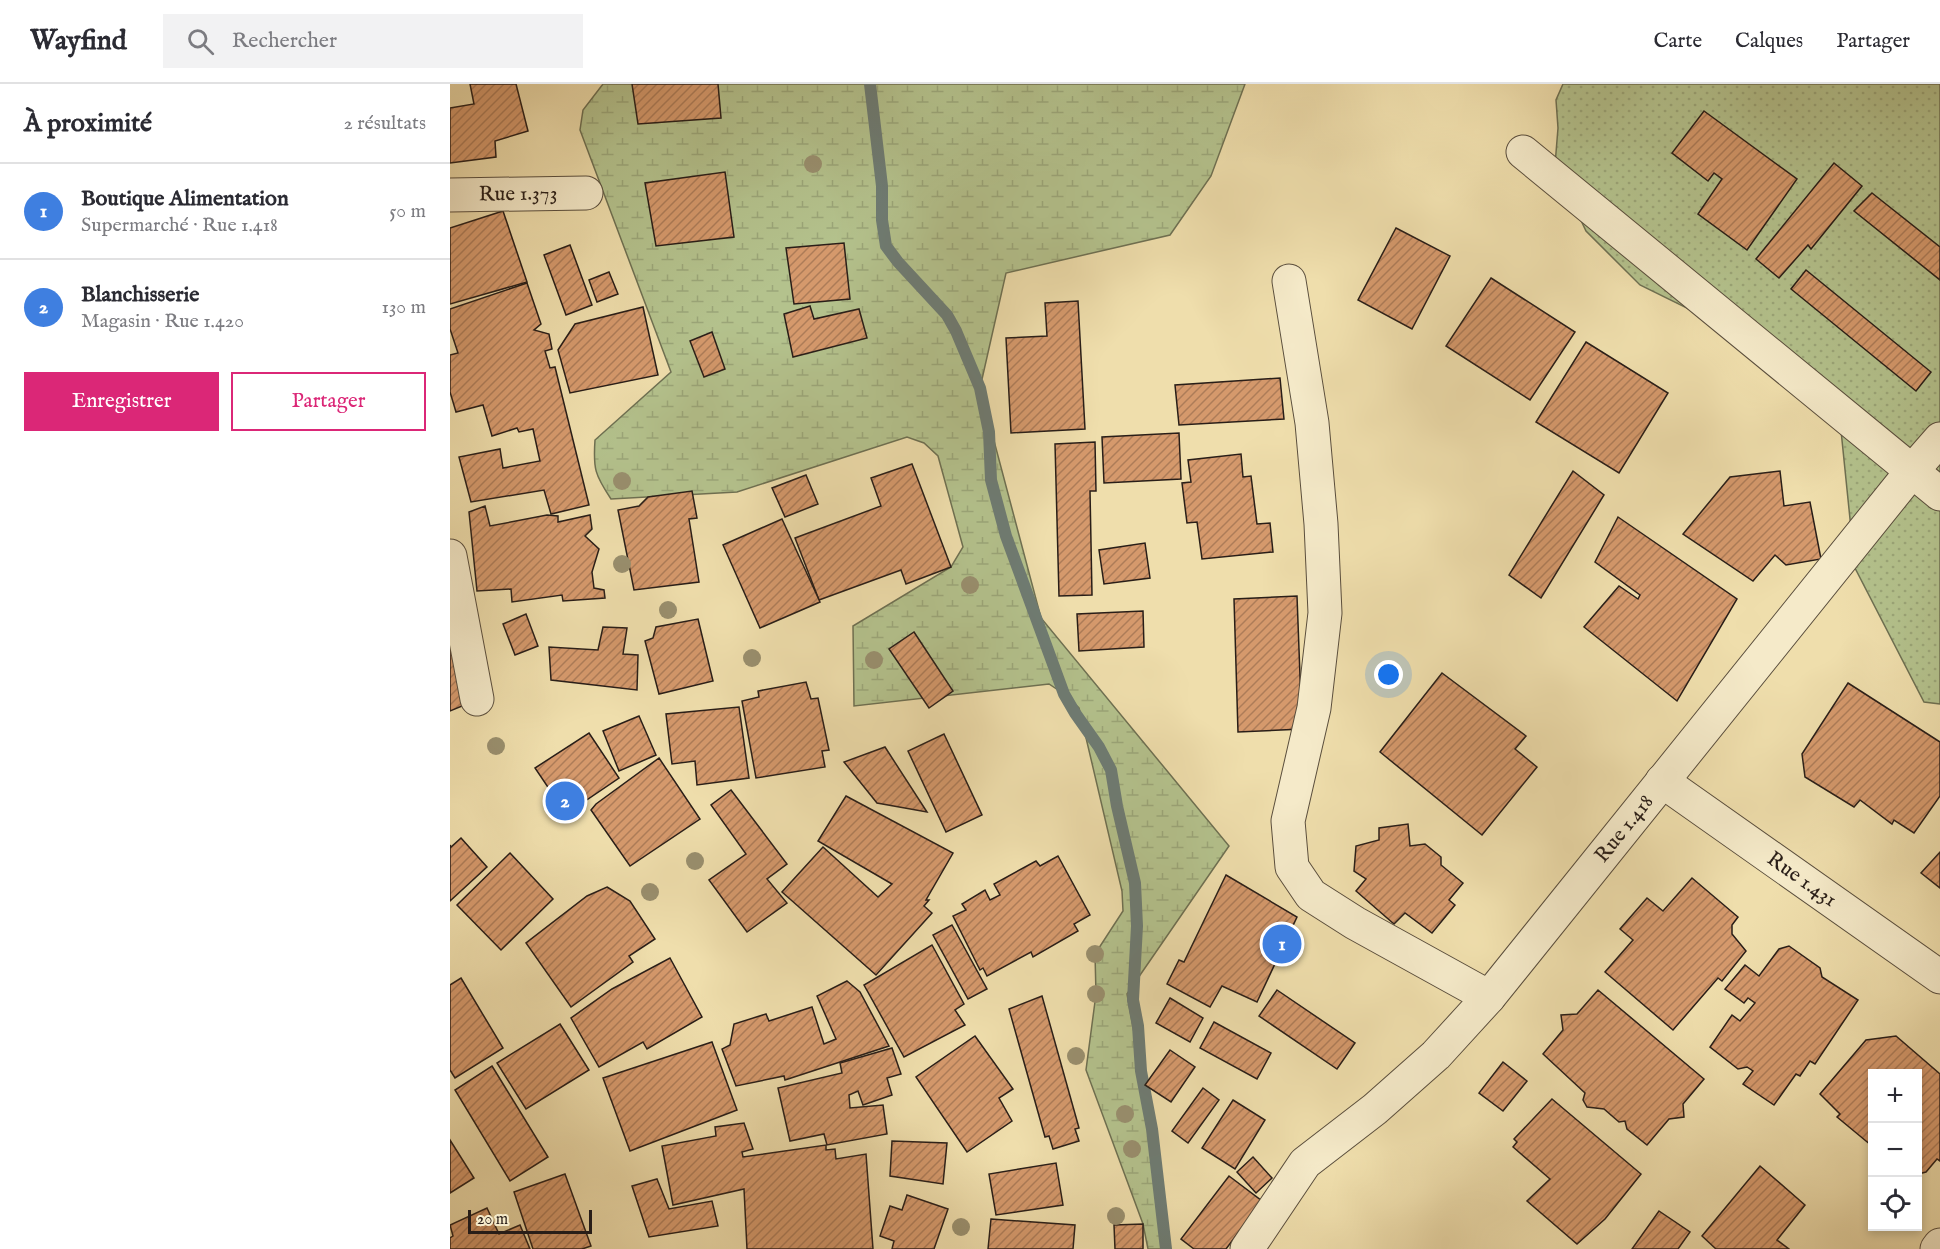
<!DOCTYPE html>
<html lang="fr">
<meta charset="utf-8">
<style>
body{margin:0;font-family:"IM FELL English",serif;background:#f2f2f3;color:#2b2b33}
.controls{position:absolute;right:18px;bottom:18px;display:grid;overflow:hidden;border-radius:0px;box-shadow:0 3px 9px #0003}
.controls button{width:54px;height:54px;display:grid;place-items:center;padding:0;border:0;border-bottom:2px solid #e1e1e2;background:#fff;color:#2b2b33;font:30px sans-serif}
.scale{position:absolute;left:18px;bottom:15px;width:124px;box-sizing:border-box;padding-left:6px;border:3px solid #291e18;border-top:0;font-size:16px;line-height:21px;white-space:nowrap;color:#291e18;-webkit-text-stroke:4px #f5eac9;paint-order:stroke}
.you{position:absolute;left:939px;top:591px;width:21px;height:21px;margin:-15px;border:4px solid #fff;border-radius:50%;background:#1a73e8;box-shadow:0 0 0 9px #1a73e833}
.badge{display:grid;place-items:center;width:39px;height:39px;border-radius:50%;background:#db2777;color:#fff;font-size:20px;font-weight:700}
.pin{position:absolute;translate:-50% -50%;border:3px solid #fff;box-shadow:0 2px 6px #0006}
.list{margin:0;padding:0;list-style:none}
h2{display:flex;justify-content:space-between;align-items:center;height:78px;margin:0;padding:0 24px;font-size:26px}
h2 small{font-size:20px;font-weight:400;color:#7c7c81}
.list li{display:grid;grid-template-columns:39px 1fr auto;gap:18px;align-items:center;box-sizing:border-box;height:96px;padding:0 24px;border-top:2px solid #e1e1e2}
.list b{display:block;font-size:22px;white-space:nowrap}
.list p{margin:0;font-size:20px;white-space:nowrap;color:#7c7c81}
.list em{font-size:20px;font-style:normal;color:#7c7c81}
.actions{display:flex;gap:12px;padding:18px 24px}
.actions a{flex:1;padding:14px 0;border:2px solid #db2777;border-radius:0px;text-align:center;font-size:21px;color:#db2777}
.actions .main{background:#db2777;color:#fff}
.icon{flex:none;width:33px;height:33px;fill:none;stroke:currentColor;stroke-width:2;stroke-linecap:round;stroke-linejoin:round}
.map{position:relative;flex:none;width:1490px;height:1165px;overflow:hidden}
header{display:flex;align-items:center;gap:36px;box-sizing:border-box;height:84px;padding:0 30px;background:#fff;border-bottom:2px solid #e1e1e2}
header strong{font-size:28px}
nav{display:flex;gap:33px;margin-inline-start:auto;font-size:21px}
.search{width:420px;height:54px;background:#f2f2f3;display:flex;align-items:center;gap:15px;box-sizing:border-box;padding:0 21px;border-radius:0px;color:#7c7c81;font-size:22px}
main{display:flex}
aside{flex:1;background:#fff}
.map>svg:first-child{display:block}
.grass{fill:url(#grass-dots);stroke:#6e7052;stroke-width:1.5}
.wetland{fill:url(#wetland-marsh);stroke:#6e7052;stroke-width:1.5}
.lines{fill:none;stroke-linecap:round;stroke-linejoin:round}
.stream{stroke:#6e7c74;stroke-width:12}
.building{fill:url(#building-hatch);stroke:#291e18;stroke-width:1.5}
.street-casing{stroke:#5a4e3d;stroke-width:35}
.street{stroke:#f5eac9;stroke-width:33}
.tree{fill:#998f6e}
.labels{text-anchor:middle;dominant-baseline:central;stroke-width:4.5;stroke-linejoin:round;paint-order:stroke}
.street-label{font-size:21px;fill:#291e18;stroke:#f5eac9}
</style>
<header>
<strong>Wayfind</strong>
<div class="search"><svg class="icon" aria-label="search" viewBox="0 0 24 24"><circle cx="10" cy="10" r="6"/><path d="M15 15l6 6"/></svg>Rechercher</div>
<nav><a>Carte</a><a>Calques</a><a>Partager</a></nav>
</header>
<main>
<aside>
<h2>À proximité<small>2 résultats</small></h2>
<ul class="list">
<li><span class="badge" style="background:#3f7fe0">1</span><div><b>Boutique Alimentation</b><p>Supermarché · Rue 1.418</p></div><em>50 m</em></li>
<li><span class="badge" style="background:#3f7fe0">2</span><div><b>Blanchisserie</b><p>Magasin · Rue 1.420</p></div><em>130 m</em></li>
</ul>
<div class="actions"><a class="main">Enregistrer</a><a>Partager</a></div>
</aside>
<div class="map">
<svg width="1490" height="1165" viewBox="0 0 1490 1165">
<defs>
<pattern id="grass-dots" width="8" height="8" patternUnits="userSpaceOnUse" patternTransform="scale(1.5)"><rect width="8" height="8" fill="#b4c28d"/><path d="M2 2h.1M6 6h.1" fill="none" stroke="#9ba679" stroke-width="1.8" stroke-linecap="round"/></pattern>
<pattern id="wetland-marsh" width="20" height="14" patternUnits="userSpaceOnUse" patternTransform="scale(1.5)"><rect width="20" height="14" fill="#b4c28d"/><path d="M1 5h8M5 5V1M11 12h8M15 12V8" fill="none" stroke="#9ba679"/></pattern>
<pattern id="building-hatch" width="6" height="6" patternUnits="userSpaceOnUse" patternTransform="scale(1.5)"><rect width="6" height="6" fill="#d5996c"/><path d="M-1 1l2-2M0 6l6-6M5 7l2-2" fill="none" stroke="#ad7c58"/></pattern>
</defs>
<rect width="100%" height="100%" fill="#efdeac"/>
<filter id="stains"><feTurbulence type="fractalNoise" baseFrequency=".00333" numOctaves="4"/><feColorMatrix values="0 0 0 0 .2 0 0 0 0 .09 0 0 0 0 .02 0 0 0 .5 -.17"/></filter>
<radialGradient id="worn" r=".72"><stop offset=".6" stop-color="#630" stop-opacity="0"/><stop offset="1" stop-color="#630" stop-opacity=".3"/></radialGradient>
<path class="grass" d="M1113 0H1490V620L1474 618 1405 484 1388 317 1334 272 1190 201 1136 147 1105 81 1108 44 1106 16Z"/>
<path class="wetland" d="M153 0H795L761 92 720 151 556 189 530 304 591 534 779 762 677 910 691 987 695 1001 715 1151 720 1165H698L693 1140 636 986 646 910 645 870 673 827 672 807 629 624 614 610 599 600 404 622 403 542 501 483 513 463 488 372 474 359 457 353 287 408 161 415C145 391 143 385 145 356L221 288 130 46 133 26Z"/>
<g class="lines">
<path class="stream" d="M420 0 432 102V136L436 162 448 178 497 231 506 247 530 304 539 348 541 396 556 452 614 610 625 629 649 663 661 686 667 722 685 799 687 842 683 916 688 942 691 987 702 1045 716 1165"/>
</g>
<g class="building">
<path d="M20 0H66L78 47 45 57 46 73 0 79V24L24 20Z"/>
<path d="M182 0H268L271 34 188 40Z"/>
<path d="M1254 27 1347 95 1297 166 1248 130 1272 95 1264 89 1258 97 1222 69Z"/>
<path d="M1384 79 1412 102 1361 165 1358 161 1329 194 1306 175Z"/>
<path d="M275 88 284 153 206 162 195 99Z"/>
<path d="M1422 109 1490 163V196L1404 127Z"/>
<path d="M53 127 77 198 0 220V144Z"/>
<path d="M946 144 1000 172 962 245 908 216Z"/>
<path d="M394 159 400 215 344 220 336 164Z"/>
<path d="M120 161 142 221 116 231 94 171Z"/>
<path d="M1356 186 1481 288 1466 307 1341 205Z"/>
<path d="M159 188 168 210 147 218 139 196Z"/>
<path d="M1041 194 1125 248 1080 316 996 262Z"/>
<path d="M77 199 91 240 84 246 99 250 102 265 95 267 100 284 105 283 139 421 101 430 94 406 21 418 9 373 50 365 53 384 90 377 83 345 69 348 67 344 42 352 33 321 6 328 0 308V271L8 269 0 245V225Z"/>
<path d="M628 217 635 345 561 349 556 254 597 252 595 219Z"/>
<path d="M360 222 364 235 409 225 417 254 343 273 334 230Z"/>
<path d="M193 223 208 291 120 309 108 266 125 240Z"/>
<path d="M262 248 275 285 254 293 240 257Z"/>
<path d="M1136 258 1218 309 1169 389 1086 338Z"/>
<path d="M830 294 834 335 729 341 725 301Z"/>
<path d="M729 349 731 395 654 399 652 353Z"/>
<path d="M645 358 646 407H640L642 511 609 512 605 360Z"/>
<path d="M791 370 793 393 801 392 807 440 820 439 823 468 752 475 747 438 737 439 732 399 741 398 738 376Z"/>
<path d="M462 380 501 483 456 500 451 486 369 516 345 454 431 422 421 394Z"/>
<path d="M1123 387 1154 411 1091 514 1059 491Z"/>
<path d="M1330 387 1334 422 1360 418 1371 475 1336 481 1325 471 1303 497 1233 450 1280 393Z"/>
<path d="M356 391 368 420 335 433 322 404Z"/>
<path d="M242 407 247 434 239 435 249 498 184 506 168 426 189 422 198 413Z"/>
<path d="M35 422 40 442 97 431 108 432V438L140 431 142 445 135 452 149 465 142 488 144 504 154 506 155 514 113 517 112 511 62 518 61 505 27 507 19 428Z"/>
<path d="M1168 433 1287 515 1227 617 1134 543 1169 502 1188 515 1190 511 1145 478Z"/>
<path d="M332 435 370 518 310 544 273 461Z"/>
<path d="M695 459 700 494 654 500 649 466Z"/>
<path d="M847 512 852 645 788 648 784 515Z"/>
<path d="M693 527 694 563 629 567 627 530Z"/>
<path d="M76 530 88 562 65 571 53 540Z"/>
<path d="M248 535 263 597 209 610 195 557 203 554 206 543Z"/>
<path d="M153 543 177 544 173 570 188 571 187 606 101 596 99 563 148 566Z"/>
<path d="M464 548 503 607 479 624 439 565Z"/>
<path d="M0 558 24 617 0 627Z"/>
<path d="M992 589 1076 652 1065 665 1087 683 1032 751 930 668Z"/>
<path d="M356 598 361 615 368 614 379 666 372 667 375 683 306 694 292 617 309 613 308 607Z"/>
<path d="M1398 599 1490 658V712L1464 749 1444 736 1442 740 1410 716 1404 723 1355 693 1352 670Z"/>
<path d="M289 623 299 694 247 701 245 677 222 680 216 630Z"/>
<path d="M189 632 206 671 169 687 153 647Z"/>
<path d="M139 649 169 694 116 730 85 684Z"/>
<path d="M494 650 532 731 496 748 458 667Z"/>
<path d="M435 663 477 728 427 719 394 678Z"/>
<path d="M209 674 250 735 180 782 141 726 146 720Z"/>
<path d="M281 706 337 780 317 795 337 819 297 848 259 796 296 770 261 721Z"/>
<path d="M396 712 503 769 476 816H479L474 822 482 829 426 891 332 808 373 763 428 813 442 800 368 757Z"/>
<path d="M958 740 960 762 975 760 991 773V781L1013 799 999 816 1005 821 982 849 955 829 944 840 906 807 916 795 904 787 906 762 929 756V744Z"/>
<path d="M11 754 37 783 0 817V761L1 763Z"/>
<path d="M1490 768V804L1471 789Z"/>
<path d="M60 769 103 815 51 866 7 821Z"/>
<path d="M608 772 640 831 624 840 628 847 583 873 581 868 537 892 533 884 530 886 503 832 516 826 512 820 535 806 540 816 550 811 544 800 586 777 590 782Z"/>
<path d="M776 791 847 833 807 918 772 902 760 923 717 900 729 876 734 878Z"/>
<path d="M1242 794 1288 833 1282 841V850L1296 867 1272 897 1268 894 1223 946 1155 888 1183 856 1170 845 1197 814 1213 827Z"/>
<path d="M157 803 180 817 205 855 179 872 183 878 121 923 76 859 137 812Z"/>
<path d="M502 841 537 905 518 915 483 851Z"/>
<path d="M482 861 514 920 505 926 515 941 454 973 414 901Z"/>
<path d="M1339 862 1370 884 1372 893 1408 916 1365 980 1360 977 1350 992 1346 990 1324 1021 1293 1000 1303 987 1297 983 1288 985 1260 963 1282 931 1290 937 1305 919 1298 914 1294 919 1275 905 1295 881 1309 892 1329 865Z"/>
<path d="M220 874 252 933 197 965 193 958 149 983 121 934 162 905Z"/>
<path d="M11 894 53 964 5 994 0 986V901Z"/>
<path d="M397 897 410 908 439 962 335 996 334 992 286 1002 272 965 280 961 284 940 316 930 319 937 362 923 374 960 386 955 367 912Z"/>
<path d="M827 906 905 959 887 985 809 932Z"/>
<path d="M1148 906 1254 995 1233 1020 1234 1033 1219 1035 1197 1061 1177 1045 1175 1037 1169 1038 1154 1025 1137 1023 1133 1016 1135 1009 1093 970 1113 946 1111 931 1127 930Z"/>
<path d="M592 912 629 1044 625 1045 629 1057 603 1065 599 1052 595 1053 559 925Z"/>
<path d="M720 914 753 934 740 958 706 939Z"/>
<path d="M764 938 821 969 807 995 750 964Z"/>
<path d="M110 940 139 986 76 1025 47 979Z"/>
<path d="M525 952 563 1005 549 1014 562 1037 517 1068 466 993Z"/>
<path d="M1446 952 1490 990V1077L1487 1075 1476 1088 1468 1090V990H1422V1062L1387 1033 1390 1030 1370 1010 1416 956Z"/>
<path d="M262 958 287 1026 180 1067 153 994Z"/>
<path d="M442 964 451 990 437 994 442 1011 413 1021 408 1007 399 1011 400 1024 433 1021 437 1050 377 1061 374 1050 340 1057 328 1004 392 989 390 979Z"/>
<path d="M720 966 745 983 721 1018 695 1001Z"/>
<path d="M1053 978 1077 997 1053 1027 1029 1009Z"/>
<path d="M42 982 98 1073 60 1097 5 1006Z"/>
<path d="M753 1004 769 1016 738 1059 722 1047Z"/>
<path d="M1102 1015 1191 1090 1155 1135 1127 1160 1077 1117 1100 1095 1063 1063 1067 1058 1064 1055Z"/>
<path d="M783 1016 815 1036 785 1085 752 1064Z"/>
<path d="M294 1039 303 1065 292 1068 293 1073 376 1061V1066L385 1065 386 1075 416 1070 423 1165H297L294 1105 223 1121 212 1062 266 1052 265 1043Z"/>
<path d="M0 1056 24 1094 0 1109Z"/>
<path d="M442 1057 497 1059 493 1100 440 1092Z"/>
<path d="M803 1073 822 1094 806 1109 787 1088Z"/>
<path d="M606 1079 613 1121 546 1131 539 1090Z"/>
<path d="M1310 1082 1355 1121 1327 1156 1339 1165H1266L1252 1152Z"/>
<path d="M115 1090 141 1162 132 1165H83L64 1108Z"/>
<path d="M779 1092 812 1117 776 1165H744L731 1155Z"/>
<path d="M207 1095 219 1125 262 1117 268 1142 199 1153 182 1102Z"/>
<path d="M457 1111 498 1125 484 1165H442L444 1157 430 1152 440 1122 452 1126Z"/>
<path d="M37 1124 49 1150 70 1141 80 1165H0V1154L3 1152 0 1141Z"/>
<path d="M1209 1127 1240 1148 1228 1165H1182Z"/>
<path d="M541 1135 625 1141 623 1165H538Z"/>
<path d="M693 1140V1165H665L664 1141Z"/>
</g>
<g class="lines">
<defs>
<g id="street">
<path d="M1073 68 1490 410"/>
<path id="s1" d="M0 111 136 109"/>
<path id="s2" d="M839 197 862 339 871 440 875 529 864 624 838 737 842 783 861 811 905 839 1039 913 1462 387 1490 355"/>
<path d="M0 472 27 615"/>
<path id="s3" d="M1212 697 1490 893"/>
<path d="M797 1165 855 1079 925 1025 986 971 1039 913"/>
<path d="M1487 1165 1490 1161"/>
</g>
</defs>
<use href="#street" class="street-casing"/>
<use href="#street" class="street"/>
</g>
<g class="tree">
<circle cx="363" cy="80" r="9"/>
<circle cx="172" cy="397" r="9"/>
<circle cx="172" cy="480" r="9"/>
<circle cx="520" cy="501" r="9"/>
<circle cx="218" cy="526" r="9"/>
<circle cx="302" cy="574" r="9"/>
<circle cx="424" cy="576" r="9"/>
<circle cx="46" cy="662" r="9"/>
<circle cx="245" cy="777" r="9"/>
<circle cx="200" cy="808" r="9"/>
<circle cx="645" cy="870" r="9"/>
<circle cx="646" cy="910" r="9"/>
<circle cx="626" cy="972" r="9"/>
<circle cx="675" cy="1030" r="9"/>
<circle cx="682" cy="1065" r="9"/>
<circle cx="666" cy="1132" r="9"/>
<circle cx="511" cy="1143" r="9"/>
</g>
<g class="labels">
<g class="street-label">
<text stroke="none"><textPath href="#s1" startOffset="68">Rue 1.373</textPath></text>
<text stroke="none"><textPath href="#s2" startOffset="1047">Rue 1.418</textPath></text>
<text stroke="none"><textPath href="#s3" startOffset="171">Rue 1.431</textPath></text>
</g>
</g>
<rect width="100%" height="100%" filter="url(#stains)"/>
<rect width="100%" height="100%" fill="url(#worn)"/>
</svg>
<div class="controls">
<button>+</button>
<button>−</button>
<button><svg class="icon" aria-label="locate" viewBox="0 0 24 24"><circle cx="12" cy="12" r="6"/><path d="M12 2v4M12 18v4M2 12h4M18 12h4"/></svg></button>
</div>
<div class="scale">20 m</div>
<div class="you"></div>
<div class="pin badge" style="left:832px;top:860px;background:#3f7fe0">1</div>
<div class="pin badge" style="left:115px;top:717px;background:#3f7fe0">2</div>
</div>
</main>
